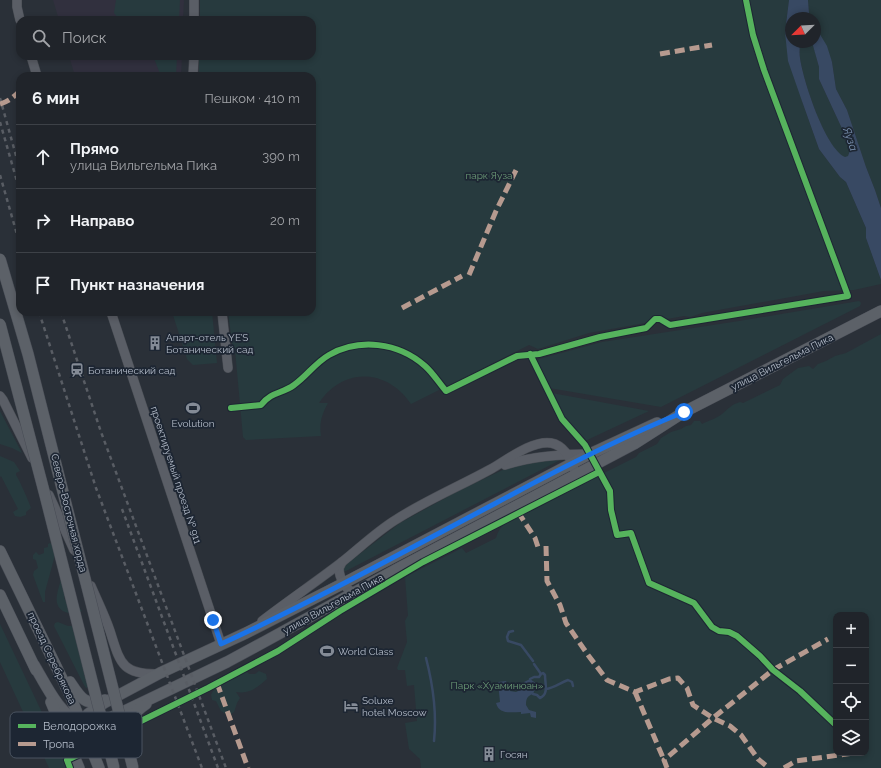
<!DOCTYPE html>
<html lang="ru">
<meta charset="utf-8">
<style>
body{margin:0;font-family:Raleway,sans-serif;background:#282c32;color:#f1f3f6}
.controls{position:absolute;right:12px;bottom:12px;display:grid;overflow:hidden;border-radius:8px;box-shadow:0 2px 6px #0003}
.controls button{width:36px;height:36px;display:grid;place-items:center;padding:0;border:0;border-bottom:1px solid #3d4147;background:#20242a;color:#f1f3f6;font:20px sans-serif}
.compass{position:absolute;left:785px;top:12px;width:36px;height:36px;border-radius:50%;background:#20242a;box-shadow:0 2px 6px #0003;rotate:246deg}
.stop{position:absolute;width:12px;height:12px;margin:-9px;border:3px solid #1a73e8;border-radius:50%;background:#fff}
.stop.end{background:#1a73e8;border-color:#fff;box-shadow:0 1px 4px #0008}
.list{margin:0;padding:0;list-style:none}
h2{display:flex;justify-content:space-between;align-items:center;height:52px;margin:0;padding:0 16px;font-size:17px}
h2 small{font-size:13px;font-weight:400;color:#a2a4a8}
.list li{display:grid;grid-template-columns:26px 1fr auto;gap:12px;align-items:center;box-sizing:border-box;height:64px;padding:0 16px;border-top:1px solid #3d4147}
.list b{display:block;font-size:15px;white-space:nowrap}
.list p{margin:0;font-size:13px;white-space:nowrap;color:#a2a4a8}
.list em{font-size:13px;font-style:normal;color:#a2a4a8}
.icon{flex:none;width:22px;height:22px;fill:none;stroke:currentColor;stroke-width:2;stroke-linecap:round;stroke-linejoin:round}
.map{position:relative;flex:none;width:881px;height:768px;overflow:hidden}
.search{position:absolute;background:#20242a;box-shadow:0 2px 6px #0003;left:16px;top:16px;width:300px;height:44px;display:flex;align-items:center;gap:10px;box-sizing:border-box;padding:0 14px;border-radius:12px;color:#a2a4a8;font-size:15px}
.panel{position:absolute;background:#20242a;box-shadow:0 2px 6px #0003;left:16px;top:72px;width:300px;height:244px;border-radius:12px}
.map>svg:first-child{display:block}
.medical{fill:#31303e}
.green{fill:#273a3e;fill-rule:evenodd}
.water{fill:#384963}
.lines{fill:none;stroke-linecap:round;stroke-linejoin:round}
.stream{stroke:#384963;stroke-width:2.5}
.minor-casing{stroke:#484c53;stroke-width:10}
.major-casing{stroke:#484c55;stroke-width:12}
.minor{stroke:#5a5e66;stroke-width:9}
.major{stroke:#5c6168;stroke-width:11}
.rail{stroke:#595d64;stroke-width:2.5;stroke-dasharray:4 4;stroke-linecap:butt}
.major-bridge-casing{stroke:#484c55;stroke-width:12;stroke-linecap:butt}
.major-bridge{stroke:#5c6168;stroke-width:11}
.quiet{stroke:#b69a8f;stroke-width:5;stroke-dasharray:10 5;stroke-linecap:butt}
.cycleway-casing{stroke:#1d2633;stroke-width:8}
.cycleway{stroke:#56b35d;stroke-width:6}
.route{stroke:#1a73e8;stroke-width:5}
.labels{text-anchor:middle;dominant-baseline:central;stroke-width:3.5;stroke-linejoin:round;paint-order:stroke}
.park-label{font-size:10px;fill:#6b9a76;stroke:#1d2633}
.poi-label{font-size:10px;fill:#b4bcc9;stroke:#1d2633;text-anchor:start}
.street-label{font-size:10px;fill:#b4bcc9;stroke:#1d2633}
.water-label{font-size:11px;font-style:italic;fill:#7c92b1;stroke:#1d2633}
.key{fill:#1d2633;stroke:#4a5360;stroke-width:1}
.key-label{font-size:11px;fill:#b4bcc9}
</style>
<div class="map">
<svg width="881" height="768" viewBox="0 0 881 768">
<rect width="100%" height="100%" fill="#2a3038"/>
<g class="medical">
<path d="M53 0H184L183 20H59Z"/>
<path d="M69 56H182L181 76H75Z"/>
</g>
<g class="green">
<path d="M116 0H180L179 20H120L114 13Z"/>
<path d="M200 0H789L785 32 803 104 819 149 840 177 846 182 866 228V238L881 280V284L854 290 824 291 702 313 690 317 684 316 589 333 538 349 529 345 411 404C392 375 356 366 329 391 325 394 322 399 319 403H328C322 414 319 423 321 436L246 440 243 437 235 350H233L228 312H312V76H199V56H312V20H200Z"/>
<path d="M808 0H881V208L875 190 866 167 847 110 836 89 832 62 815 26V18H811L809 13Z"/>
<path d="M800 42H812L813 44 819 67V79L845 135 850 150 848 156 845 158C825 148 803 80 800 58 799 53 800 47 800 42Z"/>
<path d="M153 56H177L176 76H161Z"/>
<path d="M859 301 861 303 860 306 661 407 549 388 536 363 539 359 602 342 739 321Z"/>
<path d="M172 312H212L217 363 193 365 187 359Z"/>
<path d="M881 334V768H421L420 759 409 749 405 723 417 721 414 685 407 686 405 670H398L397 668 407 642 405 621 407 617 408 616 405 577 462 548 466 553 496 538C502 515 530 513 546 501 552 497 555 493 562 491L566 486 570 484 576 487 636 457 639 453 657 444 661 438 671 432 681 429 686 426 691 425 694 421H700L702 424C708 421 717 418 722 414 728 409 732 404 740 402L743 403 780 385 783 379 798 368 809 366 813 369 818 364 826 361 835 356 846 353ZM836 615H866V753H836Z"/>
<path d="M552 393 649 411 585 441 564 417Z"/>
<path d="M0 411 22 453 12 448 0 444Z"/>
<path d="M0 456 14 462 20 471 16 473V475C19 479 30 504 31 508L26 512V515L20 517 15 516 13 512 18 509 1 476 0 477Z"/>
<path d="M562 457V459L346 571H344V566L400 523 458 491 509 467Z"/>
<path d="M50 543 52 544 54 543 55 555 45 592V602H43L33 575 34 571 38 568 36 560 33 559V555L36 552 39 555 44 553V548L48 547V544Z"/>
<path d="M62 577 67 592 64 598 69 606 77 605 82 611C69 617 54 611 57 595 58 589 60 582 62 577Z"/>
<path d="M58 622 68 626H77L81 645 79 651 84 657 86 667 84 674 89 687 86 688 84 685 54 626 55 623Z"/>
<path d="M0 624 65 761 67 768H49L0 662Z"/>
<path d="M244 671 247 672 249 674H255L259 671 266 674 267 679C256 688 251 694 236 692L240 698 237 703 234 712 229 716 221 711 216 701 212 700 211 695C216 685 217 689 225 683 231 679 238 675 244 671Z"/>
</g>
<g class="water">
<path d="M789 0H808L809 13 811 18H791V42H800C800 47 799 52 800 58 803 80 825 148 845 157L848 156 850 150 845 135 819 79V67L812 42H815V26L827 46 832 62 836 89 847 110 866 167 875 190 881 208V280L866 238V228L846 182 840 177 819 149 803 104 788 61 785 32Z"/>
<path d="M530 679 537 684 533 694C527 696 526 699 526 705L529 710 536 712V718L531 717 530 713 521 714V712C511 712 499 715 496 703L500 702 498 682 506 681 510 691 516 692 520 690V684Z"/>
</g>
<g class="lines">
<g class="stream">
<path d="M513 631 509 632 507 637 508 641 521 645 533 661"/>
<path d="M426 658C433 685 437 713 434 741"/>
<path d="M534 664 541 674"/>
<path d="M530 679 534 677H539L541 674 543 673 545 675C545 684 549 694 540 698L537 695 533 694"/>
<path d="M546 689C554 688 560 683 568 680L572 682 573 686"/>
</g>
<defs>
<g id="minor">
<path d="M17 0V7L20 20"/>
<path d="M194 20V0"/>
<path d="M31 56 37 76"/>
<path d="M193 76 194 56"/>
<path d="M111 312 221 644"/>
<path d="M222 312 228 368"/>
<path d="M0 396 3 400 32 458"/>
<path d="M505 465C533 456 561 454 590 454"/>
<path d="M49 495 74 550"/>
<path d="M342 562 339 568C339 577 346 593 356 592"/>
<path d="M91 586C97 600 105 616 110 631 120 662 121 675 159 674"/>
<path d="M262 621C288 601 316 582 342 562 361 547 377 531 397 519 427 500 460 486 491 469 507 460 532 440 551 443 563 445 571 458 574 469"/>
</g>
<g id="major">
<path d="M0 551 70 695 99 768"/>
<path d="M0 595 36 670"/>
<path d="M34 665C45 683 60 717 82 723 90 726 99 722 106 720L227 662 264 642 397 569 634 444 684 412 881 311"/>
<path d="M70 682C80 697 85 707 105 700"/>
<path d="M51 702 79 768"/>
<path d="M123 739C125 724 134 712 146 704"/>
<path d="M73 753 76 735 82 723 88 714 104 703 160 673 246 633 344 583 590 454 657 423"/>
</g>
</defs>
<use href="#minor" class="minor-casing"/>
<use href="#major" class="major-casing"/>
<use href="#minor" class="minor"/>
<use href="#major" class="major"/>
<g class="rail">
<path d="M0 98 20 170"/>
<path d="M0 122 20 192"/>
<path d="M0 175 20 245"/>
<path d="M39 312 96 488 202 768"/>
<path d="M61 312 101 432 226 768"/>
<path d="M122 509 218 768"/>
</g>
<defs>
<g id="major-bridge">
<path d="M0 259 28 354 133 768"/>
<path d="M0 324 45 495 114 768"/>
</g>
</defs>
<use href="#major-bridge" class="major-bridge-casing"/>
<use href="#major-bridge" class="major-bridge"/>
<g class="quiet">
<path d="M660 54 712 45"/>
<path d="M0 104C10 101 13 97 20 91"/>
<path d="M469 275 496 211 518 166"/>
<path d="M402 308 462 276"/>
<path d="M518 512 535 538 538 547"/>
<path d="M546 546 547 581 560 605 566 623 588 655 607 680 635 692 669 679 678 678 687 688 693 705 713 718 730 726 741 735 758 759 769 768"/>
<path d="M217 683 248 768"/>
<path d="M635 692 664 760"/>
<path d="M667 768 664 760 713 718 773 670 828 639"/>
<path d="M784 768 796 761 854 753"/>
</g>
<defs>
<g id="cycleway">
<path d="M530 354 562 419 585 445 610 491 611 510 617 535 631 533 649 583 694 603 712 627 719 631 729 632 737 636 760 656 773 670 800 691 836 725"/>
<path d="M231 408 261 405C272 391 282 394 294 385 307 376 315 363 329 355 359 338 398 342 425 366 433 373 439 383 446 391L517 356 539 354 600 337 646 328 655 319H660L670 325 848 296 764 70 753 35 746 0"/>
<path d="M70 768 67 760 104 743 112 728 118 725 132 731 139 722 208 688 278 651 340 611 423 562 599 472"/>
</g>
</defs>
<use href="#cycleway" class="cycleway-casing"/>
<use href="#cycleway" class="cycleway"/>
</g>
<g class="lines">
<path class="route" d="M213 620 221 644C314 601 405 551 496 503 557 470 619 438 684 412"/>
</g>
<defs>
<symbol id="building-bare" viewBox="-9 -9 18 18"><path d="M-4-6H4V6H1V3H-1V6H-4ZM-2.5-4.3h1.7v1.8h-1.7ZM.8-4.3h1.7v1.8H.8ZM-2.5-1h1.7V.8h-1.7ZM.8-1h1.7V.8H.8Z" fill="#848b96" stroke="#1d2633" stroke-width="2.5" paint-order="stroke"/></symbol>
<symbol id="station-bare" viewBox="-9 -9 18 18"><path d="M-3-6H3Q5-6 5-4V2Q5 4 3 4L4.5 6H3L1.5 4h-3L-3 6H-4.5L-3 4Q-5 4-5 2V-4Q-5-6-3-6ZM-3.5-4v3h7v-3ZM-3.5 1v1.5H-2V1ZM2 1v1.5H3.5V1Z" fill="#848b96" stroke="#1d2633" stroke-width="2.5" paint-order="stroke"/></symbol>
<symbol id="stadium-bare" viewBox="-9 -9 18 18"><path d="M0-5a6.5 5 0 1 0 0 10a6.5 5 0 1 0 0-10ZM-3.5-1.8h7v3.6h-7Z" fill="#848b96" stroke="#1d2633" stroke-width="2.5" paint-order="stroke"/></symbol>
<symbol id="hotel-bare" viewBox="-9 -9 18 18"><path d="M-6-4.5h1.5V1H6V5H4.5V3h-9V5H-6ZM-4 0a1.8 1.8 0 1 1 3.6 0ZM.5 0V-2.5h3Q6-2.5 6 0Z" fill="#848b96" stroke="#1d2633" stroke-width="2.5" paint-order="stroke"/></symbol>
</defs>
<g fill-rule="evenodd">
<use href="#building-bare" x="145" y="333" width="20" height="20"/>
<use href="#station-bare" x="67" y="360" width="20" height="20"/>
<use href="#stadium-bare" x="183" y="398" width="20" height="20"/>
<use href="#stadium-bare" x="317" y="641" width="20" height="20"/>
<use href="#hotel-bare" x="341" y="696" width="20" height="20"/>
<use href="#building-bare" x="479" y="744" width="20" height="20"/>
</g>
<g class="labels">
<g class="park-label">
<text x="489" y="175">парк Яуза</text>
<text x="497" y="685">Парк «Хуаминюан»</text>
</g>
<g class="poi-label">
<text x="166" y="337">Апарт-отель YE’S<tspan x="166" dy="12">Ботанический сад</tspan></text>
<text x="88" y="370">Ботанический сад</text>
<text x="193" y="423" text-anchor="middle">Evolution</text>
<text x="338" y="651">World Class</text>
<text x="362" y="700">Soluxe<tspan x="362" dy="12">hotel Moscow</tspan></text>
<text x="500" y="754">Госян</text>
</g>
<g class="street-label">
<text transform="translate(782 362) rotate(-27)">улица Вильгельма Пика</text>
<text transform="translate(176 475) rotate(72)">проектируемый проезд № 911</text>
<text transform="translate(69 513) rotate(76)">Северо-Восточная хорда</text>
<text transform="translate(333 604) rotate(-29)">улица Вильгельма Пика</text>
<text transform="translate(52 658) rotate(65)">проезд Серебрякова</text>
</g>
<g class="water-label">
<text transform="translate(850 139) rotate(71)">Яуза</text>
</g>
</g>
<rect x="10" y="712" width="132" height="46" rx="6" class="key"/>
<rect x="18" y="724" width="18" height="4" fill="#56b35d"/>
<rect x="18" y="742" width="18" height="4" fill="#b69a8f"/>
<g class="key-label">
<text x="43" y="730">Велодорожка</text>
<text x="43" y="748">Тропа</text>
</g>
</svg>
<div class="controls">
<button>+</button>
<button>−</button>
<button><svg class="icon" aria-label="locate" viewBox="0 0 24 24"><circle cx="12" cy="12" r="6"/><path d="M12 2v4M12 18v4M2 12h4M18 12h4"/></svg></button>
<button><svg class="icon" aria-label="layers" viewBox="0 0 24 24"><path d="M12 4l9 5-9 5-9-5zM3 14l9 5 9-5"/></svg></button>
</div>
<svg class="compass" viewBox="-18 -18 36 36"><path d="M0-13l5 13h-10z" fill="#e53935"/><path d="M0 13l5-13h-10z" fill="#a2a4a8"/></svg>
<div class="stop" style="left:684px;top:412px"></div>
<div class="stop end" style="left:213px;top:620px"></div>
<div class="search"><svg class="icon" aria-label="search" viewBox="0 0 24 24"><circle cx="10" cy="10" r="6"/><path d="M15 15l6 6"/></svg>Поиск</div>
<section class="panel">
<h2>6 мин<small>Пешком · 410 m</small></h2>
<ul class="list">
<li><svg class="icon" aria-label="ahead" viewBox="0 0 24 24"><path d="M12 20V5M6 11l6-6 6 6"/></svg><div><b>Прямо</b><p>улица Вильгельма Пика</p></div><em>390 m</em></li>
<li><svg class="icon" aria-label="right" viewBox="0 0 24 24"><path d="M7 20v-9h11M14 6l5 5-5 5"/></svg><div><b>Направо</b></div><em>20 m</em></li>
<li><svg class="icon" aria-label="arrive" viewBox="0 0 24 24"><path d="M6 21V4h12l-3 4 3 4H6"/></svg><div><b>Пункт назначения</b></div></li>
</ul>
</section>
</div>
